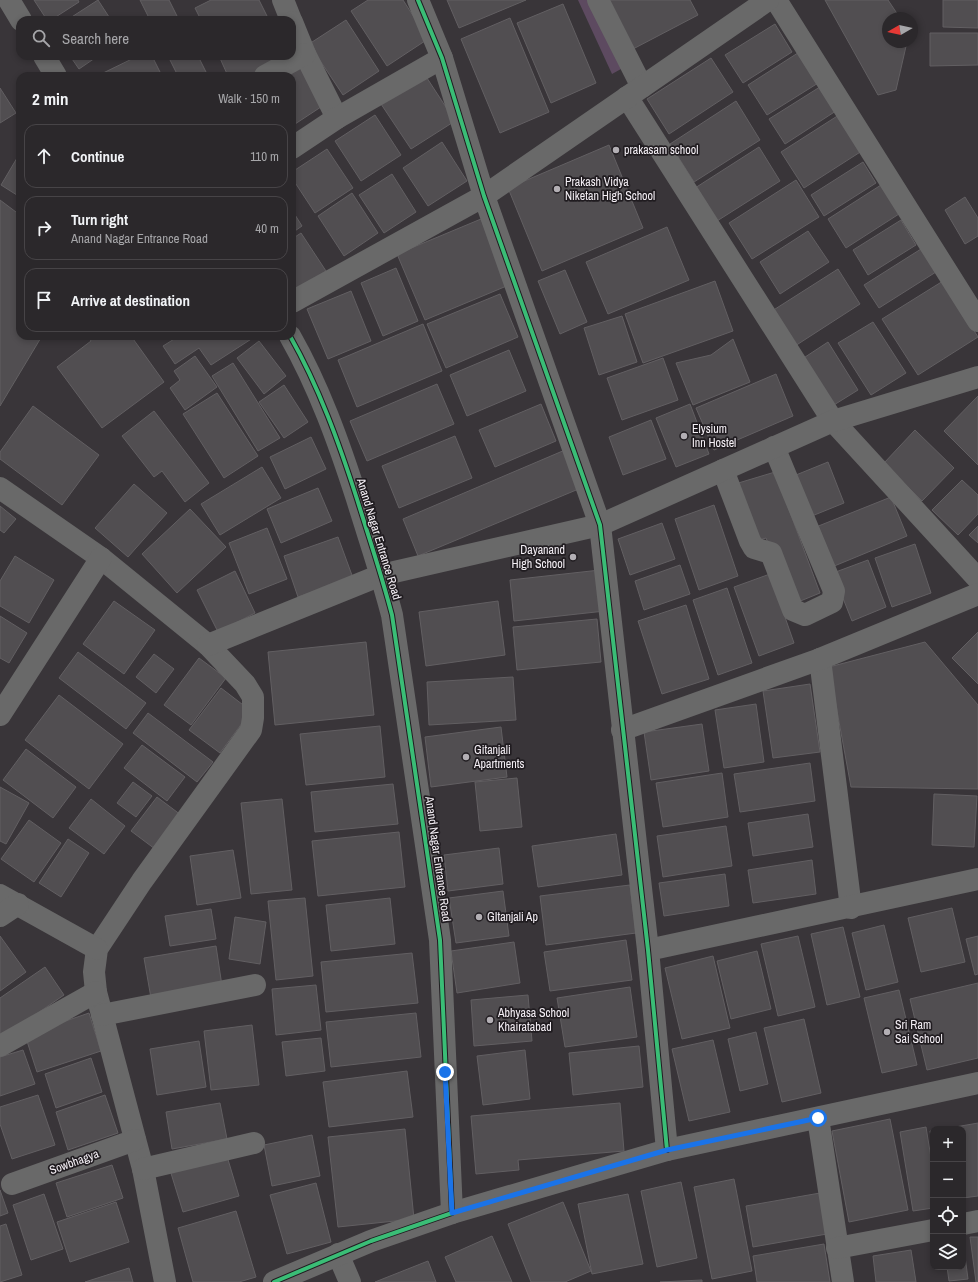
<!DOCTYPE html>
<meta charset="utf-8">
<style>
body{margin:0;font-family:"Archivo Narrow",sans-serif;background:#373437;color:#f1f3f6}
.controls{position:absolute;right:12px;bottom:12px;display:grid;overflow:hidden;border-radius:8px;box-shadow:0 2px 6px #0003}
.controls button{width:36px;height:36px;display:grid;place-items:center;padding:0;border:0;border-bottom:1px solid #474447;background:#2b282b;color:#f1f3f6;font:20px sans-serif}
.compass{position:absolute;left:882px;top:12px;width:36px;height:36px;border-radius:50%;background:#2b282b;box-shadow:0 2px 6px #0003;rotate:261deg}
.stop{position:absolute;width:12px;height:12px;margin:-9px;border:3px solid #1a73e8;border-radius:50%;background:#fff}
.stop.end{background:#1a73e8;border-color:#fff;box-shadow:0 1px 4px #0008}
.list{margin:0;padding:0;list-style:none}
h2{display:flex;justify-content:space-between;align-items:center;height:52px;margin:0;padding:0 16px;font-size:17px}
h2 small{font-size:13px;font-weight:400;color:#a6a6a9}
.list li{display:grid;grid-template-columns:26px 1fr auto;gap:12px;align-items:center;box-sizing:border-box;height:64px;margin:0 8px 8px;padding:0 8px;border:1px solid #474447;border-radius:12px}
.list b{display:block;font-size:15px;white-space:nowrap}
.list p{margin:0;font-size:13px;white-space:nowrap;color:#a6a6a9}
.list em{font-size:13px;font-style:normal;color:#a6a6a9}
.icon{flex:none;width:22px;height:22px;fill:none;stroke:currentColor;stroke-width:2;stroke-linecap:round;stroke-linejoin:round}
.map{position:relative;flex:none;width:978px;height:1282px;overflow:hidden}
.search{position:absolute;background:#2b282b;box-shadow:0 2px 6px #0003;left:16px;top:16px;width:280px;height:44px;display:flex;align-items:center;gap:10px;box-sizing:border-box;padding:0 14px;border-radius:12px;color:#a6a6a9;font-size:15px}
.panel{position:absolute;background:#2b282b;box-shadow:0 2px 6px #0003;left:16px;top:72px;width:280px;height:268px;border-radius:12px}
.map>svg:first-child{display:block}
.green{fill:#5d4a60}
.building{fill:#514e51;stroke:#625f62}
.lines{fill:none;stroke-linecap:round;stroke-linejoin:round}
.minor{stroke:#696969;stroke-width:22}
.cycleway-casing{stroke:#201c20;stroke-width:6}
.cycleway{stroke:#3abd76;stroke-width:4}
.route{stroke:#1a73e8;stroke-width:5}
.poi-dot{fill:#b3afb4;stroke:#201c20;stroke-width:1.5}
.labels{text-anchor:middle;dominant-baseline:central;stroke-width:3.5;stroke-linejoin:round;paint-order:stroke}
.poi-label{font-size:12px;fill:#f5f0f6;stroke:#201c20;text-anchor:start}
.street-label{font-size:12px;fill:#f5f0f6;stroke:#201c20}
</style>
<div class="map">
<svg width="978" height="1282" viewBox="0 0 978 1282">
<rect width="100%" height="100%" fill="#393539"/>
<path class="green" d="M578 0H598L630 64 612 74Z"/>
<g class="building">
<path d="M34 0H78L79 2 51 20H47Z"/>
<path d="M98 0 111 20H67Z"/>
<path d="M140 0H169L179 20H150Z"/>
<path d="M211 0H259L269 20H201L195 8Z"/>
<path d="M368 0H403L428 39 387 66 351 11Z"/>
<path d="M447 0H526L459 28Z"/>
<path d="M607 0H690L698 15 633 49Z"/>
<path d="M825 0H888L900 18H888V42H907L896 90 878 95Z"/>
<path d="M943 0H978V28L943 27Z"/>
<path d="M563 4 596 83 551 103 517 23Z"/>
<path d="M510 18 549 112 500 133 461 39Z"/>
<path d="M346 20 379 71 343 95 309 44Z"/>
<path d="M775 24 792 52 743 83 725 55Z"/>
<path d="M930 33H978V65L930 66Z"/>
<path d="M804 49 823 80 767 115 748 85Z"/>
<path d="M70 56H98L79 69Z"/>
<path d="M138 56H152L162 76H97Z"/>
<path d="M168 56H198L208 76H178Z"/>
<path d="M219 56H287L288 59 254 76H228Z"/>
<path d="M711 58 733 92 669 134 647 99Z"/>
<path d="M302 65 327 103 292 126V76H285Z"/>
<path d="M425 75 455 121 411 149 381 104Z"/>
<path d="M823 85 839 109 785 144 769 119Z"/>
<path d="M0 88 16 113 0 123Z"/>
<path d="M736 101 760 140 694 182 670 144Z"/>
<path d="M842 113 865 149 804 188 781 152Z"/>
<path d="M375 115 401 155 361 181 335 141Z"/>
<path d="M442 142 467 181 428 206 403 168Z"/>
<path d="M609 145 643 228 542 271 508 188Z"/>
<path d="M759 147 780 181 717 221 695 188Z"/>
<path d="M327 149 353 188 315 213 292 178V172Z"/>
<path d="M20 153V197L1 185Z"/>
<path d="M863 162 876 183 824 216 811 195Z"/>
<path d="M392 174 416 212 384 233 359 195Z"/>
<path d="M796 180 819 217 752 259 729 223Z"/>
<path d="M881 185 899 214 846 248 828 219Z"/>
<path d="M352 193 378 233 344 256 318 216Z"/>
<path d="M965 197 978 218V236L965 244 945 210Z"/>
<path d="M0 200 20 215V336H42L0 406Z"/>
<path d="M292 210 302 226 292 233Z"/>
<path d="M481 219 509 285 425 320 397 254Z"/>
<path d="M901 220 916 245 868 275 853 250Z"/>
<path d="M667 227 689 280 608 314 586 262Z"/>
<path d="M808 231 829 262 780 294 760 262Z"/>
<path d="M301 233 326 271 292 293V239Z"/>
<path d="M921 249 936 272 879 308 864 285Z"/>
<path d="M396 268 418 321 383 336 361 283Z"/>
<path d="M838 269 860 304 795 346 772 311Z"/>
<path d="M565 270 587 322 560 334 538 281Z"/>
<path d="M715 281 733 331 643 363 625 314Z"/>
<path d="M943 281 978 337 918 375 882 319Z"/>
<path d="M351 291 371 341 328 359 307 309Z"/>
<path d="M500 294 518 337 446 368 427 324Z"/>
<path d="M622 316 637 362 599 375 584 328Z"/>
<path d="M873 322 906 373 871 395 838 343Z"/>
<path d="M423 324 442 371 357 407 338 360Z"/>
<path d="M88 336H131L164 382 102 428 57 367 91 341Z"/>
<path d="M179 336H256L211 365 199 348 175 364 163 346Z"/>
<path d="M733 339 750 382 693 405 676 363 711 355Z"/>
<path d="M259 341 286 376 264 394 237 358Z"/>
<path d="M828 342 858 390 829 408 799 361Z"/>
<path d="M509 350 526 391 467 416 450 375Z"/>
<path d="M195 356 217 387 185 410 170 388 180 380 174 371Z"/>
<path d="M663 358 678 400 622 420 607 378Z"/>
<path d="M233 363 280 438 258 451 212 376Z"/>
<path d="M776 374 793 416 714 450 696 408Z"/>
<path d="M437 384 454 424 367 461 350 421Z"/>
<path d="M284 385 308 422 284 438 259 402Z"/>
<path d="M217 393 258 456 224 478 183 414Z"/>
<path d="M978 396V465L944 431Z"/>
<path d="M541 404 556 441 495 467 479 430Z"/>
<path d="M690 404 709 454 676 467 656 418Z"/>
<path d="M33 406 99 455 62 505 0 459V452Z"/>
<path d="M154 411 209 483 185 502 162 471 154 477 122 436Z"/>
<path d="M651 420 666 459 623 475 609 437Z"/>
<path d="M915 430 954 468 922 501 884 463Z"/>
<path d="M455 436 472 478 399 508 382 466Z"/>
<path d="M311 437 326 469 285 489 270 457Z"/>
<path d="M565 450 581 488 418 556 403 519Z"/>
<path d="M828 462 844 503 807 518 791 477Z"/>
<path d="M262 467 281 498 220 535 201 504Z"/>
<path d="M775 472 820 593 793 604 766 538 755 541 735 484Z"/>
<path d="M962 480 978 495V514L958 535 932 510Z"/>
<path d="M134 484 167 513 128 557 95 528Z"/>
<path d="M318 488 332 521 281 543 267 509Z"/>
<path d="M891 497 907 536 827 569 811 529Z"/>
<path d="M714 505 738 576 699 590 675 519Z"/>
<path d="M0 506 16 519 4 533 0 530Z"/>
<path d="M190 509 226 547 177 593 142 554Z"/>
<path d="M662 523 675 559 630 575 618 539Z"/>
<path d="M978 526V543L969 535Z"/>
<path d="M267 528 287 579 249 594 229 543Z"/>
<path d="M338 537 353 578 298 597 284 556Z"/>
<path d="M915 544 931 593 892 607 875 558Z"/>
<path d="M15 556 54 580 29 623 0 606V581Z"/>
<path d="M868 560 886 607 852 621 833 573Z"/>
<path d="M680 565 690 594 644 610 635 581Z"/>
<path d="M600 570 605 611 514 621 510 580Z"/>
<path d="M235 571 255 613 218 632 197 590Z"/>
<path d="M770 574 794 643 759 656 734 587Z"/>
<path d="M727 588 752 663 718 675 693 600Z"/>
<path d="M114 601 155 630 124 674 83 644Z"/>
<path d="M498 601 505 655 426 666 419 612Z"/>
<path d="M686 605 709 679 662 694 638 621Z"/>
<path d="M0 616 27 633 9 663 0 658Z"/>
<path d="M597 619 601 662 517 670 513 627Z"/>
<path d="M978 632V684L952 658Z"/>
<path d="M366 642 374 715 275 725 268 652Z"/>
<path d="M925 642 978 705V789L851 787 829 667Z"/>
<path d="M78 652 146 703 126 729 59 678Z"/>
<path d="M154 654 174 669 156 693 136 677Z"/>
<path d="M199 658 226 678 191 725 164 705Z"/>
<path d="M513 677 516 720 429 725 427 682Z"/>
<path d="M810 684 820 752 773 758 763 691Z"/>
<path d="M221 688 251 711 220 753 189 730Z"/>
<path d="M59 695 123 744 89 789 25 740Z"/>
<path d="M756 704 764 762 724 768 715 710Z"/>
<path d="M148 713 213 762 197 782 133 733Z"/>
<path d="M702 724 709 771 651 780 644 732Z"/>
<path d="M380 726 385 777 306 785 300 734Z"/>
<path d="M501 727 507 777 431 787 425 737Z"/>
<path d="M142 745 185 777 167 801 124 768Z"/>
<path d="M26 749 76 787 53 818 3 780Z"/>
<path d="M810 763 815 801 740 812 734 774Z"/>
<path d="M722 773 728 817 663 827 656 783Z"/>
<path d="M517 778 522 827 480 831 475 782Z"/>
<path d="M133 782 152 796 136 817 117 803Z"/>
<path d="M393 784 398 824 315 832 311 792Z"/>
<path d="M0 787 29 803 6 844 0 841Z"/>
<path d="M934 794 977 796 974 847 932 845Z"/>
<path d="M157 797 181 815 155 849 131 831Z"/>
<path d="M91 799 125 826 104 854 69 828Z"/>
<path d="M282 799 292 890 251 894 241 803Z"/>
<path d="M808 814 813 847 753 856 748 823Z"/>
<path d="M29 820 61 843 34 882 1 859Z"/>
<path d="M726 826 732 866 663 877 657 836Z"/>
<path d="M399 832 405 887 318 896 312 841Z"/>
<path d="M616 834 622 875 538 887 532 846Z"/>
<path d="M68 839 89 853 61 897 39 883Z"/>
<path d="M499 848 503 884 448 891 444 855Z"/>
<path d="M233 850 241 898 197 905 190 856Z"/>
<path d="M812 860 816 894 753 903 748 870Z"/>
<path d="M725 874 729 906 664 916 659 883Z"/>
<path d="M630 885 636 933 546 945 540 896Z"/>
<path d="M503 891 509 936 456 943 449 898Z"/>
<path d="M305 898 313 976 276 980 268 901Z"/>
<path d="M390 898 395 944 331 951 326 905Z"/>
<path d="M952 908 965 962 921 972 908 918Z"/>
<path d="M211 909 216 939 170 946 165 916Z"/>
<path d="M235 917 266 922 260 964 229 959Z"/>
<path d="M884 925 898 982 866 990 852 933Z"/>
<path d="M843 927 860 997 827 1005 811 934Z"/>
<path d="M0 936 26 972 0 991Z"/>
<path d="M798 936 815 1007 778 1016 761 944Z"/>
<path d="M978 936V974L975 975 966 939Z"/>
<path d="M626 940 632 980 550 991 544 952Z"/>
<path d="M514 942 520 983 457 993 451 951Z"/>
<path d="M216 946 222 986 151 998 144 958Z"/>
<path d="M757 951 771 1009 731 1019 717 961Z"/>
<path d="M412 953 418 1003 326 1012 321 962Z"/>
<path d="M713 956 730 1028 682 1039 665 968Z"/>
<path d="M45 967 64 995 0 1039V998Z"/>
<path d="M978 983V1058L927 1070 910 999Z"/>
<path d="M316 985 321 1030 276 1035 272 989Z"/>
<path d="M630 987 637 1037 565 1047 557 998Z"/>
<path d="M899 990 917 1065 882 1073 864 998Z"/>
<path d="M528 995 532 1041 474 1046 471 1000Z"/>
<path d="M89 1013 101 1051 37 1072 25 1035Z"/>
<path d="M416 1013 421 1057 331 1067 326 1022Z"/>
<path d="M804 1019 821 1093 782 1102 764 1028Z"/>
<path d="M252 1025 259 1085 211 1090 204 1031Z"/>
<path d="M756 1032 768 1084 740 1091 728 1039Z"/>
<path d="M321 1038 325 1071 286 1076 282 1042Z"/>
<path d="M713 1040 730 1112 689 1121 672 1049Z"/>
<path d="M199 1041 206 1087 157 1095 150 1049Z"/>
<path d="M639 1046 643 1087 573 1095 569 1053Z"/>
<path d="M23 1050 35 1084 0 1096V1057Z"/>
<path d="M525 1050 530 1099 483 1105 477 1056Z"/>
<path d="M91 1058 102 1092 56 1108 45 1074Z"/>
<path d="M407 1071 413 1117 329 1127 323 1082Z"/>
<path d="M38 1095 55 1145 12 1159 0 1124V1107Z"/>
<path d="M105 1095 118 1133 68 1150 56 1112Z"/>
<path d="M220 1103 227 1139 172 1149 166 1112Z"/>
<path d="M620 1103 624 1151 518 1160 519 1170 476 1174 471 1116Z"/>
<path d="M890 1119 908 1210 849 1222 832 1131Z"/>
<path d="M978 1123V1196L963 1198V1129H944Z"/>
<path d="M926 1127 933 1170V1208L913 1211 900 1132Z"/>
<path d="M405 1129 414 1219 338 1227 328 1137Z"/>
<path d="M930 1131H933V1149Z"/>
<path d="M312 1135 320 1176 272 1186 264 1145Z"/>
<path d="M226 1153 239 1196 183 1212 170 1170Z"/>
<path d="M112 1165 123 1198 67 1217 56 1183Z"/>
<path d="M734 1179 752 1271 712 1279 694 1187Z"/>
<path d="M681 1182 697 1258 657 1267 641 1191Z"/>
<path d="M316 1183 331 1242 287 1254 270 1195Z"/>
<path d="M0 1190 8 1213 0 1216Z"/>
<path d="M820 1193 827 1234 753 1247 746 1206Z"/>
<path d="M44 1194 63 1249 31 1260 13 1205Z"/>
<path d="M628 1194 643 1264 592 1274 578 1204Z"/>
<path d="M116 1202 129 1242 70 1262 57 1222Z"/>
<path d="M563 1202 591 1271 565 1282H531L508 1224Z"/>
<path d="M236 1211 256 1277 239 1282H193L178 1228Z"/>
<path d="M6 1224 22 1275 0 1282V1226Z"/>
<path d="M492 1236 512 1282H456L445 1257Z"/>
<path d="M970 1237H978V1282H976Z"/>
<path d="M963 1241 968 1279 949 1281 947 1267H963Z"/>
<path d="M824 1244 830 1282H757L753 1256Z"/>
<path d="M911 1250 916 1282H876L873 1256Z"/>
<path d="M428 1261 436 1282H375Z"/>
<path d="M129 1268 133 1282H85Z"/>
<path d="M702 1280V1282H660Z"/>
</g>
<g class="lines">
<g class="minor">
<path d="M9 0 21 20"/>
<path d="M283 0 291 20"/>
<path d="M418 0 442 58 484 196 600 525 648 950 667 1150"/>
<path d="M598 0 642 87"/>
<path d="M776 0 978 321"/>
<path d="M292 22 305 54 337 118"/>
<path d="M44 56 56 76"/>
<path d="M265 76 305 54"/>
<path d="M627 97 833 421 978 579"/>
<path d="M292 148 337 118 442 58"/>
<path d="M292 302 484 196 768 0"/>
<path d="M723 470 750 541 754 548 771 553 793 610 805 615 832 602 834 591 774 447"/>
<path d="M0 488 101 558 208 645 245 684 253 697V718L251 730 142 881 97 949 94 972 96 992 143 1169 165 1282"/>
<path d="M208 645 381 575 600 525 833 421 978 377"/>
<path d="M820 659 851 908"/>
<path d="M0 715 101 558"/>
<path d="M622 730 820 659 978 594"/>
<path d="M0 895 97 949"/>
<path d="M0 916 18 904"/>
<path d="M648 950 978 879"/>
<path d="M102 1015 255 985"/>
<path d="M0 1046 96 992"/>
<path d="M818 1118 843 1282"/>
<path d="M143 1169 254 1143"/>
<path d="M12 1184 135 1140"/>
<path d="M452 1213 667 1150 978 1083"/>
<path d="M963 1224 978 1221"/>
<path d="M837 1248 933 1230"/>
<path d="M338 1254 350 1282"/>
<path d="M274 1282 371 1241 452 1213 440 940 392 615C382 576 369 538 357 499 339 443 319 387 290 336"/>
</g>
<defs>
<g id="cycleway">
<path d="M418 0 442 58 484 196 600 525 648 950 667 1150"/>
<path d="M274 1282 371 1241 452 1213 440 940 392 615C382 576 369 538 357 499 339 443 319 387 290 336"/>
</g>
</defs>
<use href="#cycleway" class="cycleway-casing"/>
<use href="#cycleway" class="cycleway"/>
</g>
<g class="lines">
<path class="route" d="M445 1072 452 1213 667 1150 818 1118"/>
</g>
<g class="poi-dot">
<circle cx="616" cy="150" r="4"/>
<circle cx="557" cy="189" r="4"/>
<circle cx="684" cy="436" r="4"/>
<circle cx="573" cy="557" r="4"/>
<circle cx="466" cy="757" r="4"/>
<circle cx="479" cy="917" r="4"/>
<circle cx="490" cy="1020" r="4"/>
<circle cx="887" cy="1032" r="4"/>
</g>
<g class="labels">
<g class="poi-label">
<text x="624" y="150">prakasam school</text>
<text x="565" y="182">Prakash Vidya<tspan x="565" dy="14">Niketan High School</tspan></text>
<text x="692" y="429">Elysium<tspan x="692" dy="14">Inn Hostel</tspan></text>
<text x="565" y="550" text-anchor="end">Dayanand<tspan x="565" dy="14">High School</tspan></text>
<text x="474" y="750">Gitanjali<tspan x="474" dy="14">Apartments</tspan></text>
<text x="487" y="917">GItanjali Ap</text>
<text x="498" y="1013">Abhyasa School<tspan x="498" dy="14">Khairatabad</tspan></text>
<text x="895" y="1025">Sri Ram<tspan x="895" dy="14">Sai School</tspan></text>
</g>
<g class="street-label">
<text transform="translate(379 539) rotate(73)">Anand Nagar Entrance Road</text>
<text transform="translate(438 859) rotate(82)">Anand Nagar Entrance Road</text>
<text transform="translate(74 1162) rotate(-20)">Sowbhagya</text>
</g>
</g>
</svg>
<div class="controls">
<button>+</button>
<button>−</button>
<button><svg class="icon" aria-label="locate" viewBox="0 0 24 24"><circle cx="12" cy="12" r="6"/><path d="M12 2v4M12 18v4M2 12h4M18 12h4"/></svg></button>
<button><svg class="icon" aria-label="layers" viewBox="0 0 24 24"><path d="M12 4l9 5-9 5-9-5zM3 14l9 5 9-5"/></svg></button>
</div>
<svg class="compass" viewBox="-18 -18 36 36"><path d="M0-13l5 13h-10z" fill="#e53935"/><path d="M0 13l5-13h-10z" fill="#a6a6a9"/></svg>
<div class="stop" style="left:818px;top:1118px"></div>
<div class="stop end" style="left:445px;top:1072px"></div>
<div class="search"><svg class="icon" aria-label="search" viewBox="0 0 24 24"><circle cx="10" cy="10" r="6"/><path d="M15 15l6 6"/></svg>Search here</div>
<section class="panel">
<h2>2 min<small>Walk · 150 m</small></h2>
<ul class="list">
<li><svg class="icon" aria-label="ahead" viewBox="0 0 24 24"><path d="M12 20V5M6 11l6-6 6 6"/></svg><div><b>Continue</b></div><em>110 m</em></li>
<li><svg class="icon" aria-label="right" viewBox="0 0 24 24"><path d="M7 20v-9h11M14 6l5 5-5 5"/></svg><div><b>Turn right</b><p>Anand Nagar Entrance Road</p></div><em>40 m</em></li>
<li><svg class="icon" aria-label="arrive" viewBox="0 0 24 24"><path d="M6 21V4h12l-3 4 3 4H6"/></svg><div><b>Arrive at destination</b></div></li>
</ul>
</section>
</div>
